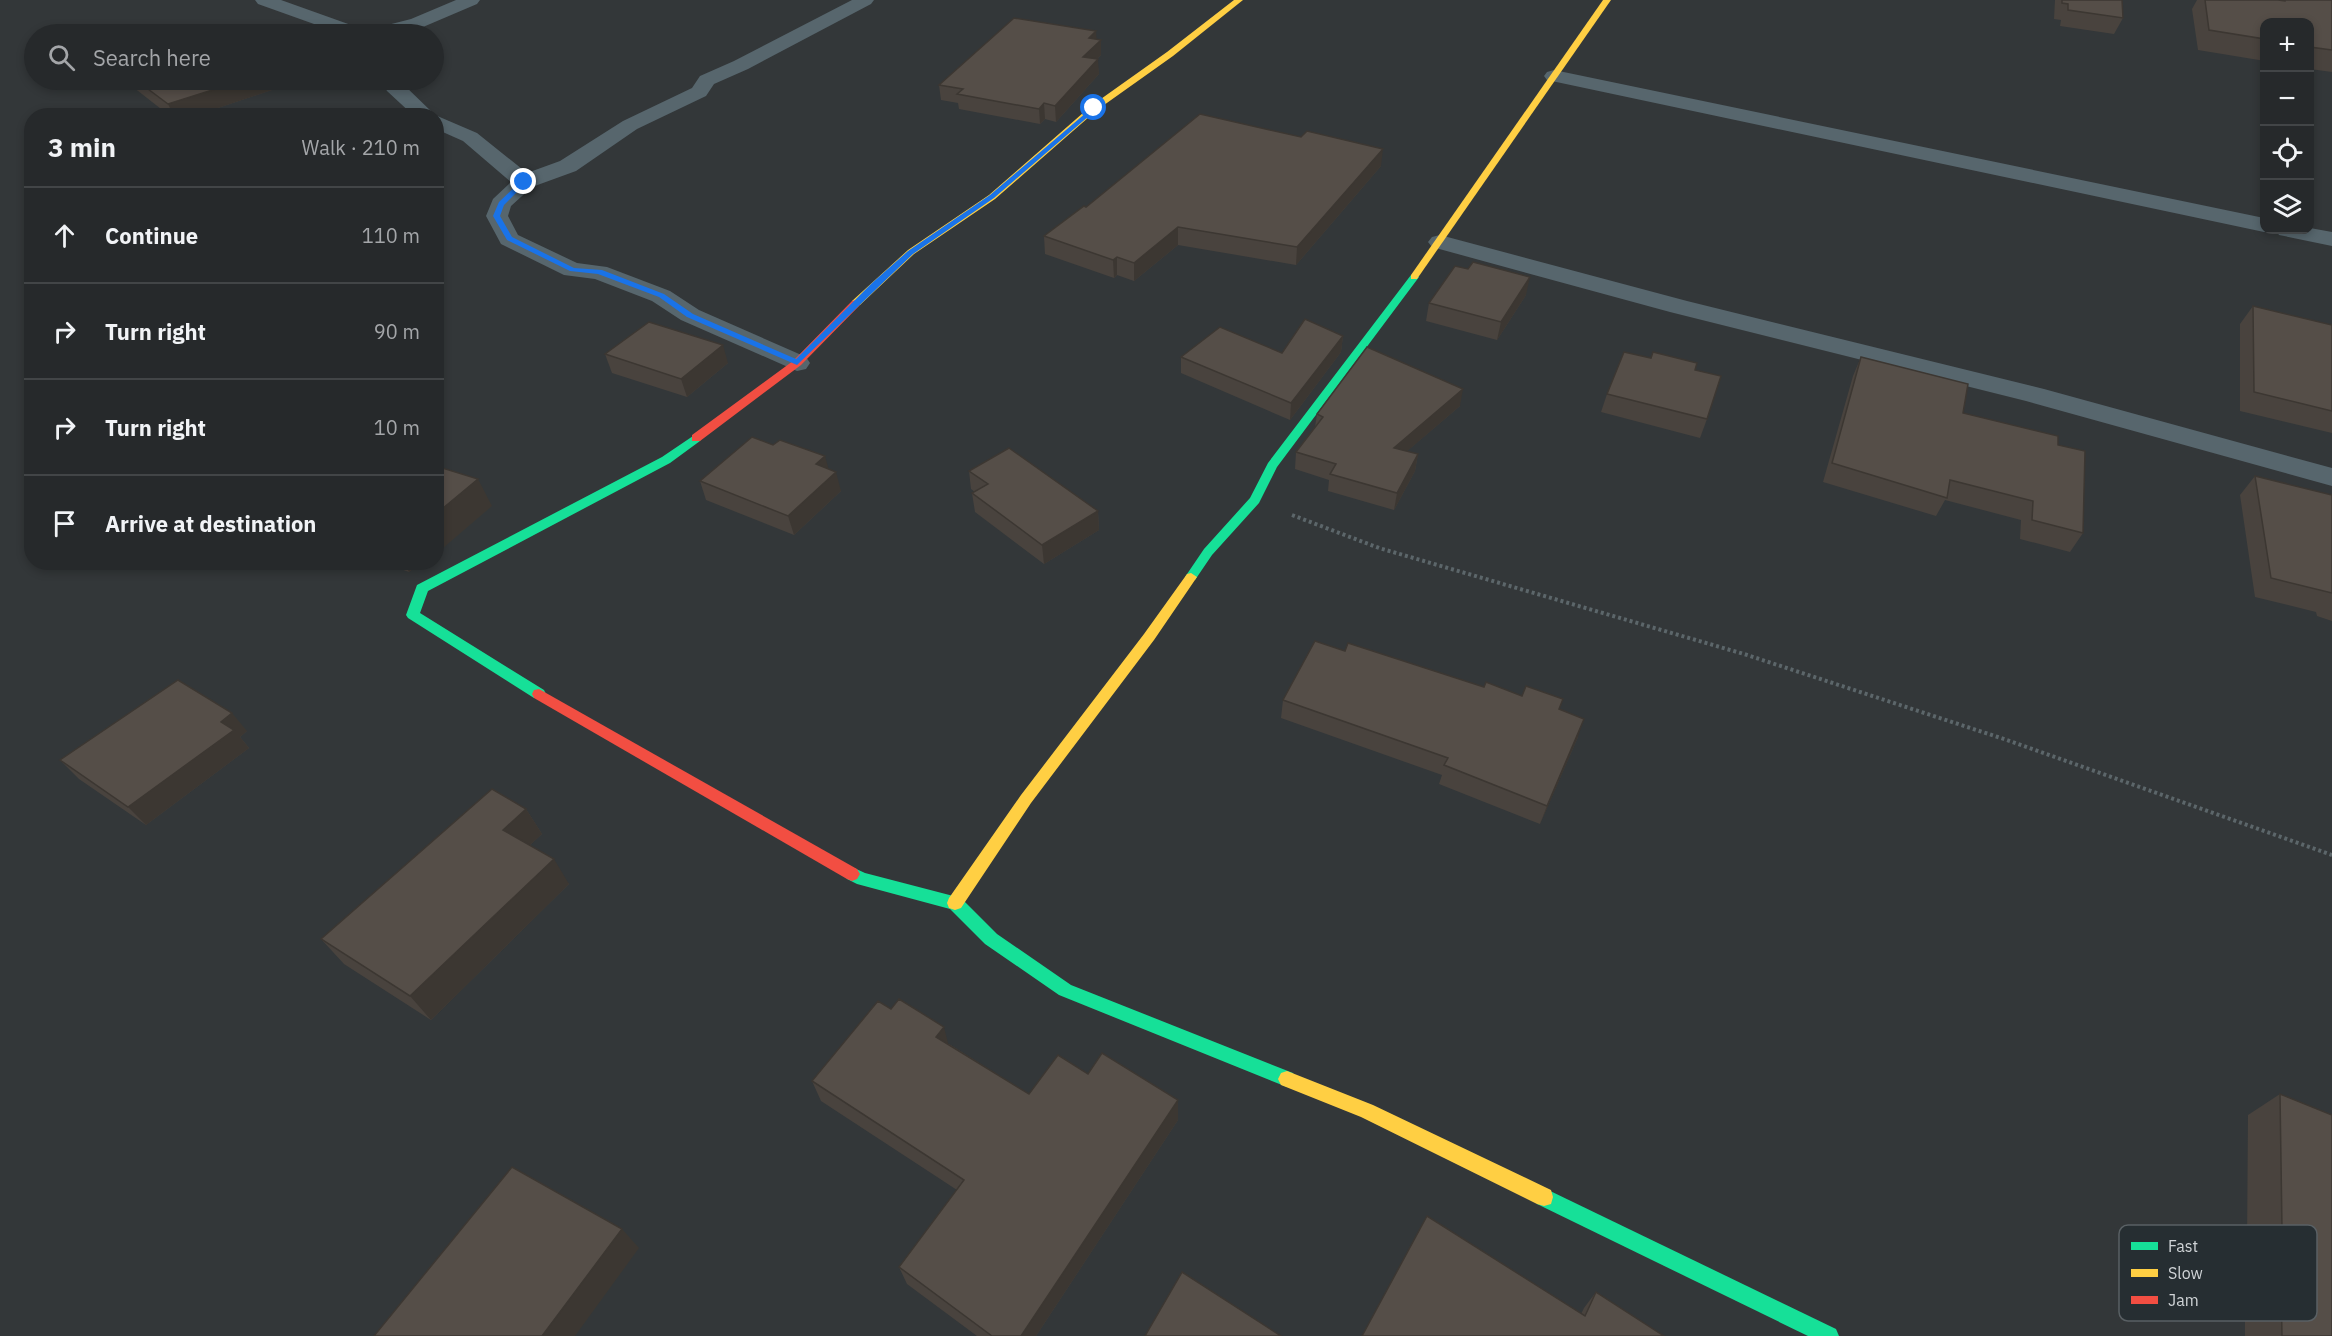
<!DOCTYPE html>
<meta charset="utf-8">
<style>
body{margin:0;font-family:"IBM Plex Sans",sans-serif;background:#323537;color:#f1f3f6}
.controls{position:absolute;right:18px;top:18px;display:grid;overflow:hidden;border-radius:12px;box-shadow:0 3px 9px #0003}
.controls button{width:54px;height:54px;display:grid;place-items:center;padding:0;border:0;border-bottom:2px solid #424547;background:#26292b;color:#f1f3f6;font:30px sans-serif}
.stop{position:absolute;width:18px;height:18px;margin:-14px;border:4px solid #1a73e8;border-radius:50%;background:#fff}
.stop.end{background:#1a73e8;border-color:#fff;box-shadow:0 2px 6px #0008}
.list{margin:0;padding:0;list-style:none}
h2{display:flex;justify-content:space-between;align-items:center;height:78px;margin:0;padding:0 24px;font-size:26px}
h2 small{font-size:20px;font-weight:400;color:#a4a6a9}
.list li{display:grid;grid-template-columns:39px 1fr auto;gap:18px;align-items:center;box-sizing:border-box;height:96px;padding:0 24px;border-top:2px solid #424547}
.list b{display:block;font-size:22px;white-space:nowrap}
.list em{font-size:20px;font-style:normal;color:#a4a6a9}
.icon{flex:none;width:33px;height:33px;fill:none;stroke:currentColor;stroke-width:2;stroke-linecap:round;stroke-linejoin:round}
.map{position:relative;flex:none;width:2332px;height:1336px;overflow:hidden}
.search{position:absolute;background:#26292b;box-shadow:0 3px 9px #0003;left:24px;top:24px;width:420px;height:66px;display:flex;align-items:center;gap:15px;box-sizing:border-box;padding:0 21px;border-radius:33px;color:#a4a6a9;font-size:22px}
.panel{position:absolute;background:#26292b;box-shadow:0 3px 9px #0003;left:24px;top:108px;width:420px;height:462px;border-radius:24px}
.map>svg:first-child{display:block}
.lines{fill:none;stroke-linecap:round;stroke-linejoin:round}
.path{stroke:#5c666a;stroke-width:4;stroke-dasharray:3 3;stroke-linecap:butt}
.street{fill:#57666d;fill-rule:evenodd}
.fast{fill:#16e098;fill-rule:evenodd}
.slow{fill:#ffcf43;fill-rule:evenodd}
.jam{fill:#f24e42;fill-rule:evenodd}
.wall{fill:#49433e}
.shaded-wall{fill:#3c3732}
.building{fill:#554e48;stroke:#3c3732;stroke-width:1.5}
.route{fill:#1a73e8}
.key{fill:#262e32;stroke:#596064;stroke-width:1.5}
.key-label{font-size:16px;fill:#d0d4d7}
</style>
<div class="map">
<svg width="2332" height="1336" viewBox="0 0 2332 1336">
<rect width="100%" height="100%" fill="#333739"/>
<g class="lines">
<path class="path" d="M1292 515 1379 548 1744 654 2007 740 2332 855"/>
<g class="street">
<path d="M255 0H281L365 30 366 33 368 30 411 19 456 0H480L477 4 423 27 394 34H342L258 4Z"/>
<path d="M852 0H874L871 4 748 69 714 84 706 96 637 129 576 171 532 187 511 206 508 216 518 235 577 263 607 267 670 291 699 310 806 357 810 363 806 369 797 371 681 320 652 301 595 279 564 275 501 244 486 216 493 199 511 182 463 141 436 129V116H414L387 91 381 80H400L403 84 435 115 477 133 527 173 560 161 623 121 692 88 700 76 734 61Z"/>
<path d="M1554 70 2264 218V230H2272L2264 232 1547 80 1544 76 1547 72Z"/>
<path d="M2310 228 2332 232V246L2279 235 2276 230H2310Z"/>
<path d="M1440 235 1687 301 2044 389 2332 468V486L2026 401 1670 312 1432 247 1428 242 1432 237Z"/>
</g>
<g class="fast">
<path d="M1414 274 1419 277 1277 467 1259 503 1212 555 1195 580H1187L1185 577 1204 549 1250 498 1268 463 1411 275Z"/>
<path d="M696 434 702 438 700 441 670 463 428 591 420 613 544 690 546 694 544 698H534L408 618 406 615 417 585 662 457Z"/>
<path d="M852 867 865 873 961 898 997 934 1071 985 1293 1073 1296 1079 1293 1085 1287 1087 1059 995 985 944 950 909 857 884 847 879 844 874 847 869Z"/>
<path d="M1544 1188 1836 1329 1839 1336H1808L1537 1204 1535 1197 1537 1190Z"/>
</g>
<g class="slow">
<path d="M1234 0H1243L1173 56 1097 110 995 199 914 254 860 305H852V301L908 250 989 195 1091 106 1167 52Z"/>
<path d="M1603 0H1611L1417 279H1411V275Z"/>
<path d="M1191 573 1197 577 1154 640 1031 803 961 908 955 910 949 908 947 903 949 898 1021 795 1144 634 1187 574Z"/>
<path d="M1287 1071 1373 1105 1551 1190 1553 1197 1551 1204 1544 1206 1537 1204 1361 1117 1281 1085 1278 1079 1281 1073Z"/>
</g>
<g class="jam">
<path d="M856 300 860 301V305L801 365 700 441H692V435L793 361 852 301Z"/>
<path d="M539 689 857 869 860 874 857 879 852 881 847 879 534 698 532 694 534 690Z"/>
</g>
</g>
<g class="wall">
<path d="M2055 0H2122L2123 18 2114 34 2060 26 2061 20 2054 19Z"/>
<path d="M2197 0H2332V72L2310 69V22H2265V61L2198 50 2192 9Z"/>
<path d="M1096 31V39L1101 40V55L1097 59 1099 74 1056 122 1045 119 1040 124 959 109 958 103 941 100 939 85Z"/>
<path d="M129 80H302L194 116H170L133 87Z"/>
<path d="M1381 166 1296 265 1178 245 1134 281 1117 275 1114 278 1045 254 1044 236 1086 207Z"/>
<path d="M1526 295 1497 340 1426 321 1429 303Z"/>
<path d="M2253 306 2332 325V433L2240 411V324Z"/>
<path d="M1343 336 1341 352 1290 420 1181 373V357L1282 353Z"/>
<path d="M605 354 728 363 687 397 612 373Z"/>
<path d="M1861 357 1963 413 2058 445 2083 533 2070 552 2020 539 2021 520 1945 500 1936 516 1823 482 1853 376Z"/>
<path d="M1695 370 1707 419 1700 438 1601 412 1607 394Z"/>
<path d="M1460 406 1407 451 1418 454 1415 471 1394 510 1328 491 1329 480 1295 469 1296 452 1315 427 1317 414Z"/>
<path d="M829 469 841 491 794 535 706 500 700 481Z"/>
<path d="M969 471 1098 511 1099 530 1044 564 975 512 972 493 975 492 971 489Z"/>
<path d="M2255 476 2332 495V621L2317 616 2316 612 2255 597 2240 495Z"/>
<path d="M381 562H421L409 572Z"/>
<path d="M1484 687 1559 710 1578 737 1540 824 1439 784 1442 775 1281 718 1283 700Z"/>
<path d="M247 731 240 737 249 748 146 825 79 779 60 760Z"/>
<path d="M526 809 542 834 530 845 569 884 431 1020 344 964 321 939Z"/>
<path d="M949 1044 1029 1094 1088 1074 1178 1100V1120L1036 1336H977L907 1284 899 1267 957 1190 821 1101 812 1081Z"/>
<path d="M2280 1094 2332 1336H2245V1247L2247 1246 2248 1115Z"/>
<path d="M1596 1292 1664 1336H1362L1581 1314 1584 1308Z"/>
</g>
<g class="shaded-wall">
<path d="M1096 31 1097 44 1101 40V55L1084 72 1083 57 1089 38Z"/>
<path d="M1098 59 1099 74 1056 122 1055 106Z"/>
<path d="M244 80H302L194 116H174L168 104Z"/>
<path d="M1044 103 1045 119 1040 124 1039 109Z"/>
<path d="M1383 149 1381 166 1296 265 1297 247Z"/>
<path d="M1178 227V245L1134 281V263Z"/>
<path d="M1117 257V275L1114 278 1113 260Z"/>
<path d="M1530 277 1526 295 1497 340 1501 322Z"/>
<path d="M1343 336 1341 352 1290 420 1291 403Z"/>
<path d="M723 345 728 363 687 397 681 379Z"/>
<path d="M1463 389 1460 406 1391 465 1394 448Z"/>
<path d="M1418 454 1415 471 1394 510 1397 493Z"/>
<path d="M825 456 830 474 816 464Z"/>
<path d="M836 472 841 491 794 535 788 516Z"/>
<path d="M478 479 492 506 436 554V514Z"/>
<path d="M1098 511 1099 530 1044 564 1042 545Z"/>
<path d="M404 562H421L409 572Z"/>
<path d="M232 713 247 731 240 737 249 748 146 825 128 807 221 722Z"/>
<path d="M1584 719 1578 737 1540 824 1547 806Z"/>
<path d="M526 809 542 834 519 855 503 830Z"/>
<path d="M554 859 569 884 431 1020 410 996Z"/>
<path d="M944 1027 949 1047 936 1037Z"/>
<path d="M1178 1100V1120L1036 1336H1021Z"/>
<path d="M622 1229 639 1248 575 1336H542Z"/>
</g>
<g class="building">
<path d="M2062 0H2122L2123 18 2068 10V4L2062 3Z"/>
<path d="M2205 0H2278L2285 1V0H2332V50L2310 47V22H2265V39L2209 30Z"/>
<path d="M1014 18 1096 31 1089 38 1101 40 1083 57 1098 59 1055 106 1044 103 1039 109 957 94 963 89 939 85Z"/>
<path d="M283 25 301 34H253Z"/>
<path d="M202 30 209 34H185Z"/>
<path d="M136 80H244L168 104Z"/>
<path d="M1200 114 1301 137 1307 131 1383 149 1297 247 1178 227 1134 263 1117 257 1113 260 1044 236 1084 206 1086 207Z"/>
<path d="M1473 262 1530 277 1501 322 1429 303 1455 266 1468 269Z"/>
<path d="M2253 306 2332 325V411L2254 392Z"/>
<path d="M1305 319 1343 336 1291 403 1181 357 1220 327 1282 353Z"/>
<path d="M649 322 723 345 681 379 605 354Z"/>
<path d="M1367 347 1463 389 1394 448 1418 454 1397 493 1330 474 1336 464 1296 452 1323 417 1317 414Z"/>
<path d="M1624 352 1651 358 1653 352 1697 363 1695 370 1721 376 1707 419 1607 394Z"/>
<path d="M1861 357 1968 384 1963 413 2058 436V445L2085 451 2083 533 2032 520 2033 501 1950 480 1947 498 1832 463Z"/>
<path d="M752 437 773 445 780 440 825 456 816 464 836 472 788 516 700 481Z"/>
<path d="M1009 448 1098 511 1042 545 972 493 988 484 969 471Z"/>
<path d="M436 466 478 479 436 514Z"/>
<path d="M2255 476 2332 495V593L2271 578Z"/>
<path d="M1315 641 1345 651 1348 643 1484 687 1486 682 1522 696 1526 686 1563 699 1559 709 1584 719 1547 806 1444 765 1448 758 1283 700Z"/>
<path d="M178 680 232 713 221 722 234 730 128 807 60 760Z"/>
<path d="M492 789 526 809 503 830 554 859 410 996 321 939Z"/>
<path d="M899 999 944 1027 936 1037 1029 1094 1058 1055 1088 1074 1102 1053 1178 1100 1021 1336H992L899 1267 964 1180 812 1081 878 1001 891 1009Z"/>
<path d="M2280 1094 2332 1115V1336H2282L2280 1228 2282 1229Z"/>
<path d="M512 1167 622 1229 542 1336H374Z"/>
<path d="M1427 1216 1585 1316 1596 1292 1664 1336H1362Z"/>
<path d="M1182 1272 1281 1336H1145Z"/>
</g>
<path class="route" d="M1094 106 1097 109 994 198 913 254 797 365 687 317 659 297 598 274 570 271 507 240 493 216 499 202 522 180H526V183L504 205 500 216 512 237 574 268 602 270 664 294 693 314 796 359 872 283 908 251 990 195Z"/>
<rect x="2119" y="1225" width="198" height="96" rx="9" class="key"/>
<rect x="2131" y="1242" width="27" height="8" fill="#16e098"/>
<rect x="2131" y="1269" width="27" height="8" fill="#ffcf43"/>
<rect x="2131" y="1296" width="27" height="8" fill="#f24e42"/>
<g class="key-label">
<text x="2168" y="1252">Fast</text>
<text x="2168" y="1279">Slow</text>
<text x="2168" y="1306">Jam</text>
</g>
</svg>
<div class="controls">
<button>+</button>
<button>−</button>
<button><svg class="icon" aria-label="locate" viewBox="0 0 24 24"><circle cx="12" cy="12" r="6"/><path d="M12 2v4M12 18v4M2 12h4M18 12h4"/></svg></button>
<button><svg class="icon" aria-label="layers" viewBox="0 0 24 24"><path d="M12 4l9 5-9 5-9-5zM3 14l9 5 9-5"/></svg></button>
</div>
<div class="stop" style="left:1094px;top:108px"></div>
<div class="stop end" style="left:524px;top:182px"></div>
<div class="search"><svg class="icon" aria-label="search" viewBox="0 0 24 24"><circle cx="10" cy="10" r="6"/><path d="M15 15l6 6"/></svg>Search here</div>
<section class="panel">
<h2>3 min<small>Walk · 210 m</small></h2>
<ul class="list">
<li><svg class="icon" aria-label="ahead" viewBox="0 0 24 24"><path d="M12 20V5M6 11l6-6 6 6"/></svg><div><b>Continue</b></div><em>110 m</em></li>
<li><svg class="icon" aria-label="right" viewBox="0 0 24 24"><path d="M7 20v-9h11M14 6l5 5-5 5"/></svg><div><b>Turn right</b></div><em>90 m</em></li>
<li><svg class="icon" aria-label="right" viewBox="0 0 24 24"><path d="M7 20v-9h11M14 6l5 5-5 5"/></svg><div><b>Turn right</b></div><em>10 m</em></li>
<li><svg class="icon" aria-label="arrive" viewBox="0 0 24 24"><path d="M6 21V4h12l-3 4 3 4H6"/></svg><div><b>Arrive at destination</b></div></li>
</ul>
</section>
</div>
